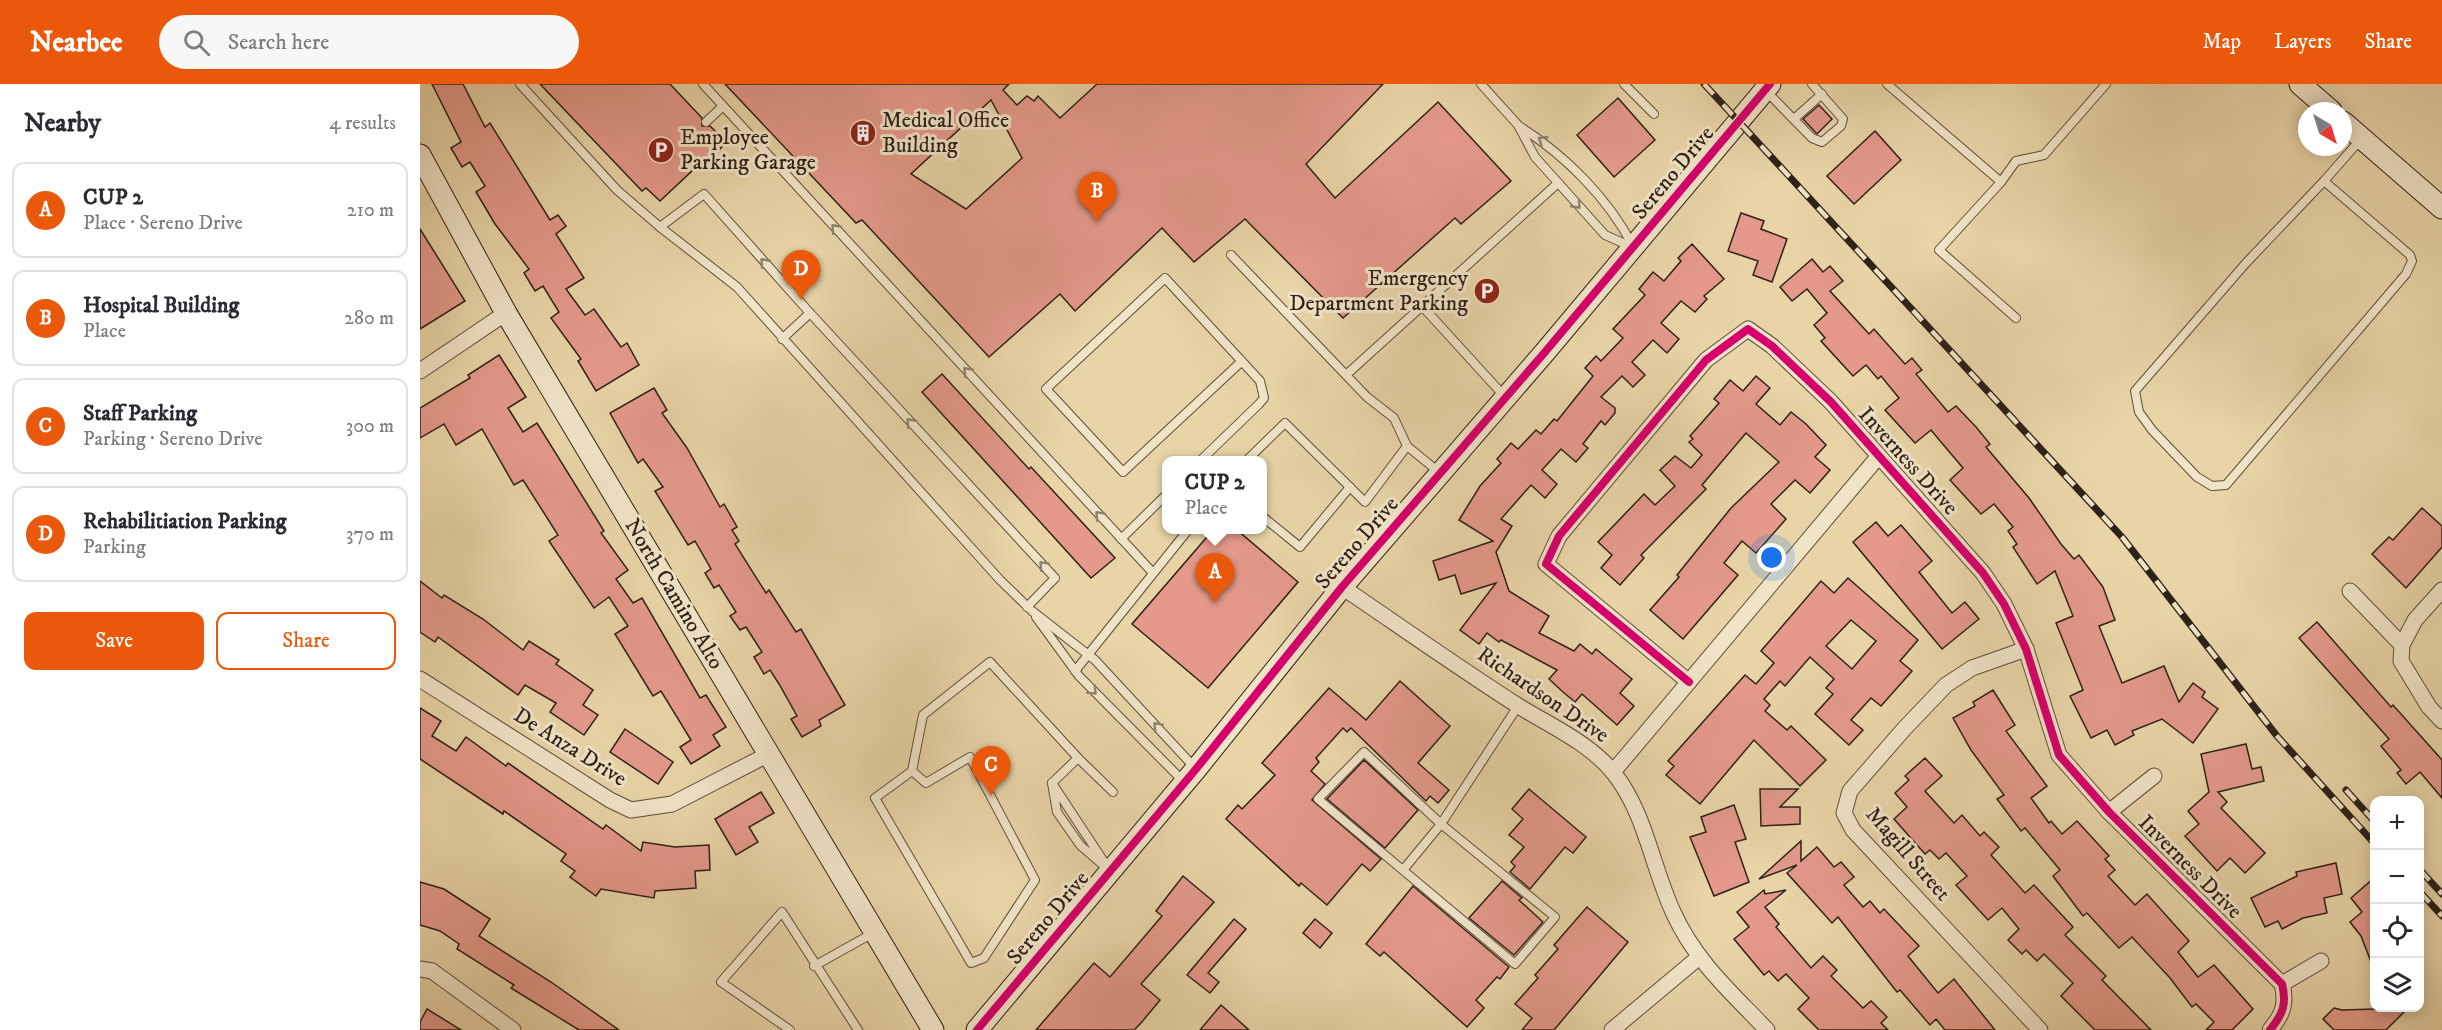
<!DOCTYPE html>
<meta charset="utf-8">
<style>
body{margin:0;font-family:"IM FELL DW Pica",serif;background:#f7f7f7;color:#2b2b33}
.controls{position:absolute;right:18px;bottom:18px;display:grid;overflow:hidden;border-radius:12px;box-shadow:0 3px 15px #0003}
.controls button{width:54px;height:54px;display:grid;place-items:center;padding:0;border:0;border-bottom:2px solid #e1e1e2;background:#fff;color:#2b2b33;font:30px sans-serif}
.compass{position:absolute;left:1878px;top:18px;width:54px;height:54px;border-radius:50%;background:#fff;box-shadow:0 3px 15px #0003;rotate:142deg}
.you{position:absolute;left:1352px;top:474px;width:21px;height:21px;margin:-15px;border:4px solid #fff;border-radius:50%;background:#1a73e8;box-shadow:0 0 0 9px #1a73e833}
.badge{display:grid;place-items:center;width:39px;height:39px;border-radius:50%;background:#ea580c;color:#fff;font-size:20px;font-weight:700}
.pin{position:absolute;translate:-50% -50px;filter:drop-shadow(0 2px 3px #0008)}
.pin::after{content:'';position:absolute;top:32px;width:21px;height:18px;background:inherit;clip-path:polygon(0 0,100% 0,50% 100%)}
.popup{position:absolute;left:742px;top:372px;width:105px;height:78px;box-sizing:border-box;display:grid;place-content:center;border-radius:12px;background:#fff;filter:drop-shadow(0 2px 4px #0005);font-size:20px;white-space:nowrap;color:#7c7c81}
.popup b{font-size:22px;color:#2b2b33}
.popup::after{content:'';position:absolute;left:50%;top:100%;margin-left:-12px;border:12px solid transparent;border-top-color:#fff}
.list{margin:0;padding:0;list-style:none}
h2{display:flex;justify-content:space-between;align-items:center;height:78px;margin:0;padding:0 24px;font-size:26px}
h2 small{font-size:20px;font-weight:400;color:#7c7c81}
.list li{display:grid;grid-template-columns:39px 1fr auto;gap:18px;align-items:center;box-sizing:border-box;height:96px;margin:0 12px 12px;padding:0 12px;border:2px solid #e1e1e2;border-radius:12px}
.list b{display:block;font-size:22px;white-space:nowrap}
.list p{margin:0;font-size:20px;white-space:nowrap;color:#7c7c81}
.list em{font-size:20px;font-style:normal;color:#7c7c81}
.actions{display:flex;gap:12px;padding:18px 24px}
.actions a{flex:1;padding:14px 0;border:2px solid #ea580c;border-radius:12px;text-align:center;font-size:21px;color:#ea580c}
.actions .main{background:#ea580c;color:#fff}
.icon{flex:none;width:33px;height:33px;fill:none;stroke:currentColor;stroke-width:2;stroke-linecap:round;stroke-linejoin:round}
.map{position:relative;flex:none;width:2022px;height:946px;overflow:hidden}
header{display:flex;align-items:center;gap:36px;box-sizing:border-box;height:84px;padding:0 30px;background:#ea580c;color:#fff}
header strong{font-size:28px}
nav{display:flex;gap:33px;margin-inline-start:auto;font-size:21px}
.search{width:420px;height:54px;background:#f7f7f7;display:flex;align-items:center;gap:15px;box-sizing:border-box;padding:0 21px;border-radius:33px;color:#7c7c81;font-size:22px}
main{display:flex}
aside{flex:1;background:#fff}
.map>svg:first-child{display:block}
.building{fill:#e4998a;stroke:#2e2117;stroke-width:1.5;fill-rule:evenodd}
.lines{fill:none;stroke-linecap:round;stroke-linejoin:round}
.lane-casing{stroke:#5c4e3b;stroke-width:10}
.street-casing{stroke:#5c4e3b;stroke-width:17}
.secondary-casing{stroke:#2e2117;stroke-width:23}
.lane{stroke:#f0e3c6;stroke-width:8}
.street{stroke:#f0e3c6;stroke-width:15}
.secondary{stroke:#f0e3c6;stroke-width:21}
.rail-casing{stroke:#2e2117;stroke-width:7}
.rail{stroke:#f0e3c6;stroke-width:4.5;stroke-dasharray:14;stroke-linecap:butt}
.cycleway-casing{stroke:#f0e3c6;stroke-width:11}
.cycleway{stroke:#d6006c;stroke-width:8}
.oneway{stroke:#8f826e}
.labels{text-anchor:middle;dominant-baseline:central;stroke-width:6;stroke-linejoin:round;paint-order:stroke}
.poi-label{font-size:22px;fill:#2e2117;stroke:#f0e3c6;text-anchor:start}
.street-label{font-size:22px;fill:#2e2117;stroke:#f0e3c6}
</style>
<header>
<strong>Nearbee</strong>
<div class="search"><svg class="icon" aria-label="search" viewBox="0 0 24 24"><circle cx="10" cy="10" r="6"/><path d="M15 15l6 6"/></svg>Search here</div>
<nav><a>Map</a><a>Layers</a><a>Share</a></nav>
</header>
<main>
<aside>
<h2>Nearby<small>4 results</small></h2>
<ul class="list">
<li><span class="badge">A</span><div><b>CUP 2</b><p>Place · Sereno Drive</p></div><em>210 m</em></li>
<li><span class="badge">B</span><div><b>Hospital Building</b><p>Place</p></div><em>280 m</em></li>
<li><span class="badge">C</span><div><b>Staff Parking</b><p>Parking · Sereno Drive</p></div><em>300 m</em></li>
<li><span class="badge">D</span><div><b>Rehabilitiation Parking</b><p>Parking</p></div><em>370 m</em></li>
</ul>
<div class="actions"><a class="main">Save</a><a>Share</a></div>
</aside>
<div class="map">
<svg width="2022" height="946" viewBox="0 0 2022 946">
<rect width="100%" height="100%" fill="#e8d4a7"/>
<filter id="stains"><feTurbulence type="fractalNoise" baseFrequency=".00333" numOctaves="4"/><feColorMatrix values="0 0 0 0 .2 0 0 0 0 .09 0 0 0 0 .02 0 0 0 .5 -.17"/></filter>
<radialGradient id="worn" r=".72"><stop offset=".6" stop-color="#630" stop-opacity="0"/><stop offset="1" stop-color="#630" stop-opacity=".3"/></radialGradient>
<g class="building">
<path d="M12 0H43L65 43 70 39 130 136 138 131 146 142 136 150 164 194 146 205 165 231 174 225 201 263 207 259 219 281 176 307 158 277 161 275 131 234 139 228 123 202 115 207 104 189 109 185 75 140 56 108 65 102 50 78 42 83 31 64 41 58Z"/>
<path d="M120 0H250L282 34V42H290L306 58 291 75 287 73 240 117 226 104 222 107Z"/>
<path d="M305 0H589L583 6 597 21 607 12 614 17 618 12 640 34 677 0H963L886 80 915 114 1018 18 1091 97 1041 140 1035 134 923 234 825 135 774 178 742 144 655 227 640 210 569 273 442 136 436 139ZM571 16 602 74 546 125 491 90Z"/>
<path d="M1198 14 1235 56 1194 93 1157 51Z"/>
<path d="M1399 21 1412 35 1397 50 1383 35Z"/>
<path d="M1455 47 1481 76 1434 120 1407 92Z"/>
<path d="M1321 129 1344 137 1341 145 1367 155 1352 198 1333 191 1338 177 1308 167Z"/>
<path d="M0 145 45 217 0 245Z"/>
<path d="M1272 160 1304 195 1284 212 1287 215 1275 228 1261 217 1241 239 1259 255 1247 269 1233 256 1212 278 1225 291 1213 303 1202 292 1181 313 1195 324V329L1185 341 1181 337 1163 360 1168 364 1156 378 1141 365 1122 386 1137 400 1125 414 1111 401 1081 435 1092 442 1076 468 1089 507 1129 532 1119 549 1154 567 1160 560 1172 570 1176 565 1212 595 1200 609 1214 622 1197 641 1162 610 1155 618 1143 608 1129 595 1137 586 1081 556 1079 558 1067 549 1059 560 1040 546 1076 499 1041 510 1035 491 1019 496 1013 477 1073 457 1039 436 1060 402 1081 379 1077 375 1091 359 1098 365 1116 346 1121 350 1134 335 1137 337 1173 292 1165 284 1176 272 1181 277 1203 254 1193 245 1225 211 1219 205 1233 188 1244 197 1261 177 1258 174Z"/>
<path d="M1392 175 1403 188 1410 182 1423 197 1410 207 1449 250 1454 245 1485 280 1492 274 1502 286 1496 290 1528 328 1536 322 1556 343 1570 360 1566 363 1609 414 1641 460 1654 475 1659 471 1683 503 1695 536 1679 542 1702 599 1744 582 1759 618 1773 599 1785 608 1782 613 1798 625 1773 659 1742 635 1712 647 1714 651 1695 661 1687 646 1671 654 1650 612 1663 606 1636 539 1653 532 1635 487 1617 500 1593 463 1597 460 1588 447 1593 443 1574 420 1561 430 1530 396 1543 384 1521 358 1511 346 1495 359 1465 326 1479 314 1461 292 1458 295 1446 281 1433 292 1401 257 1405 254 1394 241 1407 229 1387 205 1372 217 1360 203Z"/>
<path d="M79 271 106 313 88 324 103 348 117 339 184 447 181 449 208 486 196 495 213 519 222 514 280 614 286 611 306 643 293 651 300 662 271 680 260 663 271 656 241 607 233 612 195 550 208 542 189 513 174 524 129 457 138 451 103 396 94 401 62 345 36 361 24 340 0 354V324L50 294 48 291Z"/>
<path d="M522 290 609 385 611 383 695 474 671 494 502 308Z"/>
<path d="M1336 292 1350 304 1336 320 1360 341 1371 328 1386 340 1406 361 1395 373 1410 386 1390 409 1375 396 1351 420 1366 435 1336 469 1322 457 1304 479 1318 491 1263 555 1230 526 1259 493 1257 491 1311 424 1359 378 1326 349 1282 401 1286 405 1221 471 1224 474 1200 501 1181 484 1192 471 1178 458 1224 410 1235 421 1255 402 1240 386 1255 372 1271 384 1282 371 1269 358 1273 355 1270 352 1299 319 1294 315 1310 296 1323 307Z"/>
<path d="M234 304 247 326 242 329 267 364 300 423 304 420 317 443 312 446 319 457 315 460 346 509 349 506 376 548 381 545 425 621 399 636 401 642 382 653 371 635 377 632 359 600 350 586 344 590 334 573 342 568 326 543 320 546 310 532 316 528 299 501 294 504 285 489 291 485 275 457 268 461 235 407 243 403 223 375 218 379 190 329Z"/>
<path d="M2002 424 2022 442V463L1986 504 1952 470 1969 453 1973 456Z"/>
<path d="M1456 438 1468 452 1481 441 1512 477 1499 488 1532 529 1545 518 1559 535 1522 565 1433 458Z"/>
<path d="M793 446H817L878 498 788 604 712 540Z"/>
<path d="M1428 494 1498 556 1480 577 1492 587 1461 622 1451 614 1431 636 1443 646 1429 661 1395 630 1413 610 1406 604 1414 595 1390 573 1365 602 1360 597 1344 615 1350 621 1345 627 1367 646 1371 642 1406 676 1380 702 1334 656 1280 720 1246 691 1254 682 1248 677 1325 591 1336 600 1354 579 1341 567 1401 497 1414 509ZM1431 536 1456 557 1432 585 1406 562Z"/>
<path d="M0 497 22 514 24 511 63 535 103 566 109 557 139 576 136 580 173 606 163 621 178 631 164 651 130 628 136 619 105 601 98 611 18 553 15 558 0 548Z"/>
<path d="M1897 538 1971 623 1973 621 2022 676V714L2000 688 1986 700 1977 689 1981 686 1961 662 1969 655 1879 554Z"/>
<path d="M980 597 1030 642 998 679 1029 706 1018 719 1010 712 1006 717 931 644 927 648 923 644 896 674 899 678 891 687 905 700 892 716 961 775 950 787 942 780 907 821 881 799 879 802 806 735 818 721 822 725 855 691 842 679 909 604 946 636Z"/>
<path d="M1573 606 1595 641 1586 647 1627 702 1611 714 1629 739 1631 737 1642 750 1657 737 1689 772 1685 775 1695 786 1688 792 1715 821 1727 810 1769 857 1758 868 1778 893 1794 881 1833 925 1812 946H1786L1794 938 1776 920 1772 923 1750 894 1712 853 1699 864 1667 829 1663 832 1633 792 1640 786 1605 744 1601 747 1577 715 1584 711 1551 666 1533 634 1555 622 1553 618Z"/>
<path d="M0 624 21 637 12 652 36 667 46 653 86 682 88 679 183 745 186 741 221 767 223 758 255 763 289 761 290 786 275 787 276 804 235 807 234 814 181 805 176 812 150 793 155 787 141 777 146 770 84 727 83 730 0 675Z"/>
<path d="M205 645 253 678 238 700 190 668Z"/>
<path d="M1826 660 1832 685 1841 683 1844 697 1798 708 1807 718 1801 724 1845 769 1825 789 1810 774 1797 787 1765 752 1779 740 1768 727 1789 708 1781 670Z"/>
<path d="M1505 674 1522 692 1505 707 1534 739 1542 731 1560 752 1564 748 1579 763 1571 771 1605 809 1614 801 1653 843 1645 851 1686 892 1682 896 1731 946H1675L1641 912 1653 899 1624 870 1617 877 1606 866 1602 870 1588 856 1599 845 1582 824 1568 836 1536 801 1547 792 1526 769 1519 775 1510 766 1505 770 1474 735 1487 723 1475 709 1489 696 1485 692Z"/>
<path d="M944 676 998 726 965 764 907 715Z"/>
<path d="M1109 705 1166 753 1153 769 1145 763 1110 805 1090 788 1095 782 1091 778 1104 763 1089 751 1103 735 1092 725Z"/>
<path d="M1340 705H1378L1360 723H1380V740L1341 742Z"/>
<path d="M341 708 354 729 329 743 338 758 316 771 295 735Z"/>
<path d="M1314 721 1326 755 1315 758 1329 798 1294 812 1270 753 1286 748 1281 733Z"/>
<path d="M1381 757V777L1397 763 1414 783 1421 778 1434 793 1424 801 1443 823 1450 817 1460 829 1464 825 1499 862 1488 872 1518 909 1534 895 1575 946H1525L1516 935 1510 941 1480 906 1477 908 1418 833 1412 839 1367 789 1377 781 1339 795Z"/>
<path d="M1916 779 1922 810 1904 814 1907 829 1883 834 1862 845 1858 837 1845 843 1831 814 1877 792 1876 788Z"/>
<path d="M763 792 794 818 721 900 740 916 721 939 714 946H616L674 879 690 893 742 832 736 827Z"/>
<path d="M1954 794V882L1953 883 1941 852 1930 838 1942 828 1931 814Z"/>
<path d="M1082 797 1102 814 1099 816 1123 838 1094 871 1049 834Z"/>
<path d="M0 798 24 805 70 835 59 852 131 898 199 946H159L91 904 94 901 37 865 39 860 20 847 0 841Z"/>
<path d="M993 802 1089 883 1080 895 1077 893 1056 916 1064 924 1047 943 964 868 960 872 946 860Z"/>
<path d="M1344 806 1345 810 1366 806 1345 823 1359 840 1356 843 1391 884 1403 872 1417 886 1411 892 1443 924 1451 917 1467 933 1461 939 1468 946H1399L1378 925 1389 914 1366 890 1358 897 1349 887 1344 891 1314 855 1329 843 1317 828Z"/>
<path d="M1167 823 1208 858 1134 946H1102L1112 934 1095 920 1118 894 1115 891 1138 865 1134 861Z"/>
<path d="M814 835 826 845 788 889 799 898 790 909 767 891Z"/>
<path d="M895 835 912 849 900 864 883 849Z"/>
<path d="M801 921 829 946H780Z"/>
<path d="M1914 924 1922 926 1988 924 1966 946H1914L1903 935Z"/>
<path d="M7 925 41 946H0V938Z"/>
</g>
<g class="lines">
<defs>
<g id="lane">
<path d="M100 0 197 106 240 143 317 203 580 496 612 527 675 576 775 684"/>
<path d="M283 0 733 489"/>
<path d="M1061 0 1098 41 1115 73 1185 151 1212 163"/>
<path d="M1204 0 1234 30"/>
<path d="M1467 0 1581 98 1519 166 1596 234"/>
<path d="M1347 8 1392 54 1402 58 1421 42 1423 35 1392 0"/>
<path d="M1374 35 1402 10"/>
<path d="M286 38 303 22"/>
<path d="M1099 42C1145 71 1188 114 1213 162"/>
<path d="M1904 97 1990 171 1992 177 1986 190 1806 401 1792 402 1777 393 1732 346 1719 328 1715 307 1826 179Z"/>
<path d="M1904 97 1941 55"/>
<path d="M1581 98 1596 77 1624 71 1686 0"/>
<path d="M240 143 284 110 390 229 635 494 607 523"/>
<path d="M811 171 947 313 974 334 987 362 1020 389"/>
<path d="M1002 222 1085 313"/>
<path d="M362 255 390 229"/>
<path d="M926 291 1138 99"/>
<path d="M781 376 839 320 844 314 840 297 745 194 626 305 703 388 822 277"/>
<path d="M827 376 865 339 945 418 987 362"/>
<path d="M843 433 880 463 930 403"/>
<path d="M701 455 747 410"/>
<path d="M616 533 659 592 764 698"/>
<path d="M655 587 768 446"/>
<path d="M492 687 506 699 550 673 615 796 564 874 551 879 455 714 492 687 503 631 570 578 658 674 693 708"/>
<path d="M632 699 690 787 660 761 637 728Z"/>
<path d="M632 699 658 674"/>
<path d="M983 786 1021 740 944 668 898 715 1095 880 1135 833 1021 740 1098 622"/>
<path d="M394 882 455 848"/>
<path d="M370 946 301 898 362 828 438 946"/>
</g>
<g id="street">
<path d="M0 287 86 229"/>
<path d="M922 503C981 543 1039 584 1100 623 1131 642 1169 659 1193 688 1226 729 1232 784 1254 830 1276 878 1312 909 1347 946"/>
<path d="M2022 506 1995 536 1982 561 1981 577 2009 623 2022 637"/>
<path d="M1930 507 1982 561"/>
<path d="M1606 565 1552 584 1526 601 1484 645 1430 707 1424 729 1433 746 1620 946"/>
<path d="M0 595 190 716 211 726 252 720 349 670"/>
<path d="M1269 598 1126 480 1139 452 1286 276 1328 245 1352 262 1411 318 1563 489 1584 520 1606 565 1639 671 1689 728 1862 900C1867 920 1863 930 1850 946"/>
<path d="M1193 688 1458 373"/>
<path d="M1689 728 1734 692"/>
<path d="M0 885 12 887 93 946"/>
<path d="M1862 900 1901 877"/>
<path d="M1192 946 1278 874"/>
</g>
<g id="secondary">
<path d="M1880 0 1911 27"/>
<path d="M1923 38 2022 124"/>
<path d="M0 71 86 229 513 946"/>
<path d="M557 946 776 685 922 503 1125 268 1350 0"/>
</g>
</defs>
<use href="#lane" class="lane-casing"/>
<use href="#street" class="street-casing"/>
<use href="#secondary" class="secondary-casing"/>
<use href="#lane" class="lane"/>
<use href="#street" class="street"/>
<use href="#secondary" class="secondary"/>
<defs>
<g id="rail">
<path d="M1284 0 1702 453 1857 652 1954 759"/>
<path d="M1926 706 1954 737"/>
<path d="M2000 786 2022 810"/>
<path d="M2000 808 2022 832"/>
</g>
</defs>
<use href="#rail" class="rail-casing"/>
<use href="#rail" class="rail"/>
<defs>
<g id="cycleway">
<path d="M1269 598 1126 480 1139 452 1286 276 1328 245 1352 262 1411 318 1563 489 1584 520 1606 565 1639 671 1689 728 1862 900C1867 920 1863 930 1850 946"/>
<path d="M557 946 776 685 922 503 1125 268 1350 0"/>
</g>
</defs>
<use href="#cycleway" class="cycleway-casing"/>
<use href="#cycleway" class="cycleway"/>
</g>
<defs><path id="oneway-chevron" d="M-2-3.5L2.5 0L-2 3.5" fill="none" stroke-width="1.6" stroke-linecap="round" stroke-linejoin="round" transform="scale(1.5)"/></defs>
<g class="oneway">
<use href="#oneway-chevron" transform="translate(1122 56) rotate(-147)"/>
<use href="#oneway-chevron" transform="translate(1157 121) rotate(48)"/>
<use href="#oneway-chevron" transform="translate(415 144) rotate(-133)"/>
<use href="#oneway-chevron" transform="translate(344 178) rotate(-132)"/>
<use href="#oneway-chevron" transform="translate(547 287) rotate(-133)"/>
<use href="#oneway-chevron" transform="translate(490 338) rotate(-133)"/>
<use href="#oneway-chevron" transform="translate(679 431) rotate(-133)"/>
<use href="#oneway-chevron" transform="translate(623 481) rotate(-133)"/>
<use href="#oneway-chevron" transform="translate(673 607) rotate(45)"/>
<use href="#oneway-chevron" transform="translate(737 642) rotate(-133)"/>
</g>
<defs>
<symbol id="building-disc" viewBox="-11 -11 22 22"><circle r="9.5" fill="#8f2418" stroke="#f0e3c6"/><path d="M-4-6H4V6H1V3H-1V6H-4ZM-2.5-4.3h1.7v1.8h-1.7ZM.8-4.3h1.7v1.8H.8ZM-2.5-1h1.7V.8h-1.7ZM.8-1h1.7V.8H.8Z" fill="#fff"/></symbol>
<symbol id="parking-disc" viewBox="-11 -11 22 22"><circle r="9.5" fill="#8f2418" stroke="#f0e3c6"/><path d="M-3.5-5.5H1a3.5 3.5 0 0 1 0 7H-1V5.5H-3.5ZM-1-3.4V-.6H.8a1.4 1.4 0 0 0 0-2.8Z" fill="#fff"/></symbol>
</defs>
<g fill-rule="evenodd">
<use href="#building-disc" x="428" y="34" width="30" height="30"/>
<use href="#parking-disc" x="226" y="51" width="30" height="30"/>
<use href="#parking-disc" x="1052" y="192" width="30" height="30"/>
</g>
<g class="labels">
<g class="poi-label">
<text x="462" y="36">Medical Office<tspan x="462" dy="25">Building</tspan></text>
<text x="260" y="53">Employee<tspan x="260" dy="25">Parking Garage</tspan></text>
<text x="1048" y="194" text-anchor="end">Emergency<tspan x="1048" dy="25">Department Parking</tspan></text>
</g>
<g class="street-label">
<text transform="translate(1253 89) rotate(-50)">Sereno Drive</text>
<text transform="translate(1488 377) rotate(48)">Inverness Drive</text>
<text transform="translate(937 459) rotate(-49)">Sereno Drive</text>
<text transform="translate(254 510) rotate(59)">North Camino Alto</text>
<text transform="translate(1123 611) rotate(34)">Richardson Drive</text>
<text transform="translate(150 663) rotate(32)">De Anza Drive</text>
<text transform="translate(1488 770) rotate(49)">Magill Street</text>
<text transform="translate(1770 783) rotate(45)">Inverness Drive</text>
<text transform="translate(628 834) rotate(-50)">Sereno Drive</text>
</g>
</g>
<rect width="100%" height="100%" filter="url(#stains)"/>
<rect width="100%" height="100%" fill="url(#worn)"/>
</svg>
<div class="controls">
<button>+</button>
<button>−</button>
<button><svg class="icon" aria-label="locate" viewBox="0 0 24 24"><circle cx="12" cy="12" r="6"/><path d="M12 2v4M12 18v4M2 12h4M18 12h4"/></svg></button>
<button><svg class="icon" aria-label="layers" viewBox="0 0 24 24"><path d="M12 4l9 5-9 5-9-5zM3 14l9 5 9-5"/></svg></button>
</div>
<svg class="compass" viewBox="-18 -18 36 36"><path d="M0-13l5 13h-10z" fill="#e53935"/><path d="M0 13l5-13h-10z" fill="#7c7c81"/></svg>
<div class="you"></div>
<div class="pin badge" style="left:795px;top:519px">A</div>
<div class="popup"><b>CUP 2</b>Place</div>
<div class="pin badge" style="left:677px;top:138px">B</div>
<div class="pin badge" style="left:571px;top:712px">C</div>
<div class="pin badge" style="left:381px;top:216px">D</div>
</div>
</main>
